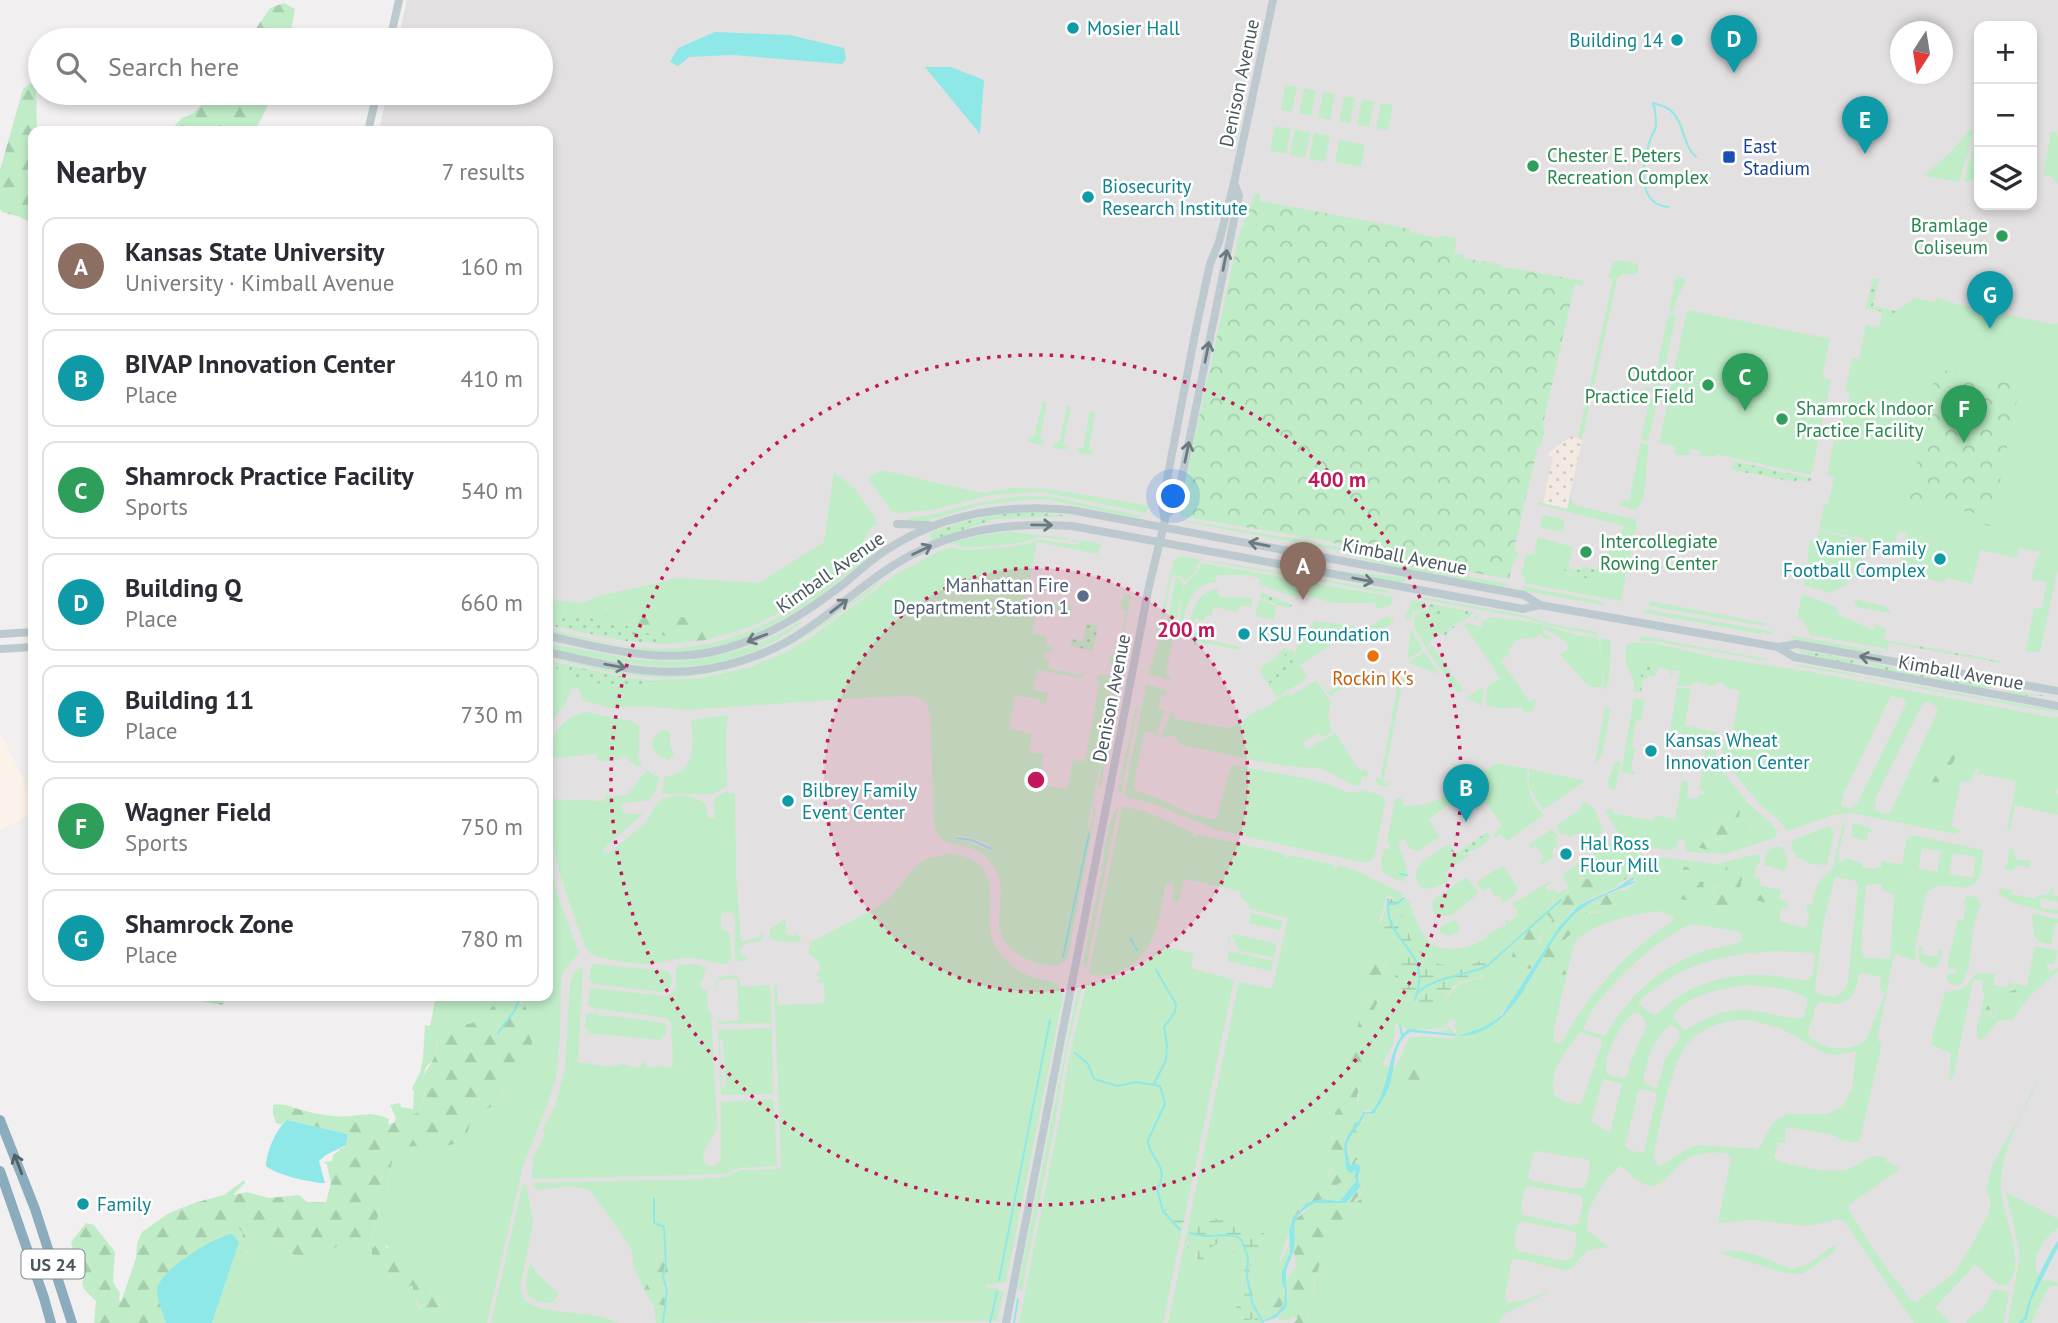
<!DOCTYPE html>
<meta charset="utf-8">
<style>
body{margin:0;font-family:"PT Sans",sans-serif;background:#f7f7f7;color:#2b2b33}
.controls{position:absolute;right:21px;top:21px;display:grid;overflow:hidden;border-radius:14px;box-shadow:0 4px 10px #0003}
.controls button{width:63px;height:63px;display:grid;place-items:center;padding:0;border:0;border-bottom:2px solid #e1e1e2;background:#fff;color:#2b2b33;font:35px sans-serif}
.compass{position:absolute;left:1890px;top:21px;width:63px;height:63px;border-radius:50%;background:#fff;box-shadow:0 4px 10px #0003;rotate:192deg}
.you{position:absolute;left:1174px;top:497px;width:24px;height:24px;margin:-18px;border:5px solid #fff;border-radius:50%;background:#1a73e8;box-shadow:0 0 0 10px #1a73e833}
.badge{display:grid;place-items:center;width:46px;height:46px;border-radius:50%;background:#111827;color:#fff;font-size:23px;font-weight:700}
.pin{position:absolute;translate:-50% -58px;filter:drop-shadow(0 2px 4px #0008)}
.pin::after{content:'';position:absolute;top:37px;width:24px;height:21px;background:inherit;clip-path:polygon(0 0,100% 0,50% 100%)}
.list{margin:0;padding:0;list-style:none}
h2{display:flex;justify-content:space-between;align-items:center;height:91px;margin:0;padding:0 28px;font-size:30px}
h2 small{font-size:23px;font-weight:400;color:#7c7c81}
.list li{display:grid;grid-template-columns:46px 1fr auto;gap:21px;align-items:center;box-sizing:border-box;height:98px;margin:0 14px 14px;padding:0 14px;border:2px solid #e1e1e2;border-radius:14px}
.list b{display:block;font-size:26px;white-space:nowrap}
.list p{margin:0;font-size:23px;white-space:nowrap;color:#7c7c81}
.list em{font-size:23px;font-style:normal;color:#7c7c81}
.icon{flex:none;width:38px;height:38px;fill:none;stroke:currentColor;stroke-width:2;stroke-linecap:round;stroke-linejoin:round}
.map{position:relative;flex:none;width:2058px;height:1323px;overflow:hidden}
.search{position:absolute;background:#fff;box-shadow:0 4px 10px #0003;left:28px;top:28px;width:525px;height:77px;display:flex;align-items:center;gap:18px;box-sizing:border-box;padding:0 24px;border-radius:38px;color:#7c7c81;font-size:26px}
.panel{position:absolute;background:#fff;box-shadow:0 4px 10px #0003;left:28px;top:126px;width:525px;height:875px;border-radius:14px}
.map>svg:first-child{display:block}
.commercial{fill:#fbf3ea}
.education{fill:#e3e0e1;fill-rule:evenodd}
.grass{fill:#c0edc8;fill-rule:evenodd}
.forest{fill:url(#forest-firs)}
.wetland{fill:url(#wetland-marsh)}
.sand{fill:url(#sand-dots)}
.park{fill:url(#park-crowns)}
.garden{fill:url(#garden-dots)}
.water{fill:#8fe8e8}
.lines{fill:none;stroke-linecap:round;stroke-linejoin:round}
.stream{stroke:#8fe8e8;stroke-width:2}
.secondary{stroke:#bccad0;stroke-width:8}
.highway{stroke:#8aacbc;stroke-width:10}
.oneway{stroke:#6b7a7f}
.oneway2{stroke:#4f6066}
.ring{fill:none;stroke:#c2185b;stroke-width:3.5;stroke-dasharray:3.5 7}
.culture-dot{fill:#0f9aa8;stroke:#fff;stroke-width:2.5}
.transit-dot{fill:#1a4fb4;stroke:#fff;stroke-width:2.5}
.leisure-dot{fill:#2e9e5b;stroke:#fff;stroke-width:2.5}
.service-dot{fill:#5c6f8a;stroke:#fff;stroke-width:2.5}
.food-dot{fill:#e8710a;stroke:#fff;stroke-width:2.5}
.labels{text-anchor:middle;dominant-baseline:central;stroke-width:5;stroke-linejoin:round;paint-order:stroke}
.shield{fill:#fff;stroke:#7f898d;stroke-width:2}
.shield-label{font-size:18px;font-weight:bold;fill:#48575c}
.culture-label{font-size:19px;fill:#0d838f;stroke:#fff;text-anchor:start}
.street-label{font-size:19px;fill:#48575c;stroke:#fff}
.transit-label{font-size:19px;fill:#164399;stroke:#fff;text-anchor:start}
.leisure-label{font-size:19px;fill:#27864d;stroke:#fff;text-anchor:start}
.service-label{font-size:19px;fill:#4e5e75;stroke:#fff;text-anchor:end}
.food-label{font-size:19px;fill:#c56008;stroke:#fff}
.centre{fill:#c2185b;stroke:#fff;stroke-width:3.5}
.ring-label{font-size:21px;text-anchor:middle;font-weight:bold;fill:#c2185b;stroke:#fff;stroke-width:5;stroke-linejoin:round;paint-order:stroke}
</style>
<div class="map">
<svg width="2058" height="1323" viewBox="0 0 2058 1323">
<defs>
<pattern id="forest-firs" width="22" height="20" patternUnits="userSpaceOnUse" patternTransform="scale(1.75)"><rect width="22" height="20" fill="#c0edc8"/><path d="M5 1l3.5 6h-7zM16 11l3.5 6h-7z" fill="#a6cdae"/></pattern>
<pattern id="wetland-marsh" width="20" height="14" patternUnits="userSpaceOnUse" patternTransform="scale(1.75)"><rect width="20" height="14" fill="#c0edc8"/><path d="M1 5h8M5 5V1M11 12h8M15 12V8" fill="none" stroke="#a6cdae"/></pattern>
<pattern id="sand-dots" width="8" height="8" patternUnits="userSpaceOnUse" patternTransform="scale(1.75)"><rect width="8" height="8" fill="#f2e9e1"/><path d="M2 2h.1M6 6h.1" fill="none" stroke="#d1cac3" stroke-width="1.8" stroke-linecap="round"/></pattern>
<pattern id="park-crowns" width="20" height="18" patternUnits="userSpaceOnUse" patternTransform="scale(1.75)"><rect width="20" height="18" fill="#c0edc8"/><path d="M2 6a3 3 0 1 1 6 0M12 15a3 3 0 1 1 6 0" fill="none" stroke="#a6cdae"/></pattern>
<pattern id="garden-dots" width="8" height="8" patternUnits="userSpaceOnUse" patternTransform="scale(1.75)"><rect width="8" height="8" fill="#c0edc8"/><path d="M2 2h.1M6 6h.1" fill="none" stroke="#a6cdae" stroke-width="1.8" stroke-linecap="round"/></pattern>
</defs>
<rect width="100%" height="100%" fill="#f2eff0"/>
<path class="commercial" d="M0 733 33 798V814L0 830Z"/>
<path class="education" d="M407 0H2058V1323H131L194 1213 394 1251 445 996H548V131H379L387 93H541V40H398ZM1979 26H2032V205H1979ZM1900 32H1942V74H1900Z"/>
<g class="grass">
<path d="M1285 85 1297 87 1292 112 1281 110Z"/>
<path d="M1304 88 1316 91 1311 116 1299 114Z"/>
<path d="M1323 92 1335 94 1330 120 1318 117Z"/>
<path d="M1344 96 1355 98 1350 123 1339 121Z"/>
<path d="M1362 99 1374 102 1369 127 1357 125Z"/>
<path d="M1381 103 1393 105 1388 130 1376 128Z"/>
<path d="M1275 126 1291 129 1286 154 1270 151Z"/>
<path d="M1979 128V175L1968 182H1964Z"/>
<path d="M1295 129 1310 133 1305 158 1290 155Z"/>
<path d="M1970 129 1973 133 1959 182 1923 176 1952 151Z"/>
<path d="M2051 132H2056L2058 137V184L2050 176 2043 175Z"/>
<path d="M1314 133 1330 136 1325 162 1309 159Z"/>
<path d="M1339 140 1365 145 1361 167 1335 162Z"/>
<path d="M1618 260 1638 264V274H1622L1617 279 1582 440 1578 437 1613 280 1608 277 1612 264Z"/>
<path d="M1676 276 1684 278 1685 281 1677 299 1673 313 1669 312Z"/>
<path d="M1937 297 1949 302 2052 324 2058 323V568L2040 652H2028L2026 649 2034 608H2042L2047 582 2031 580 2036 559H2038L2040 552 2019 548 2017 558 1980 550 1972 584 1946 578 1945 583 1925 578 1926 574 1900 569 1907 533 1898 531 1893 554 1864 547 1865 539 1819 530 1824 504H1828L1834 477 1827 475 1834 440 1841 441 1845 425 1839 424 1843 408 1847 409 1850 394 1845 392 1852 358 1859 359 1866 325 1879 328 1883 308 1896 311 1915 298 1935 302Z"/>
<path d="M1687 310 1830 339 1822 377 1831 380 1811 475 1716 454V456H1700V451L1690 449V455H1675V446L1659 443Z"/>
<path d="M1668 315 1676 316 1660 388 1656 392 1644 390V387L1653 388Z"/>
<path d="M1642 397 1653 399 1657 403 1648 441 1641 440 1649 402 1642 400Z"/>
<path d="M1043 401 1047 402 1040 439 1045 442 1042 445 1029 442 1027 439 1029 436 1034 437Z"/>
<path d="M1067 406 1071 407 1063 444 1068 446 1065 450 1054 448 1053 445 1054 443H1059Z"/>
<path d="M1090 411 1095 412 1089 449 1094 452 1091 455 1079 453 1077 450 1078 448H1083Z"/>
<path d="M1641 442 1649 445C1644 463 1650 498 1636 510L1619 505 1621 500 1629 501Z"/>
<path d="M881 470 982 493 1011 488 1057 490 1149 506 1146 513 1042 492 990 495 933 510 896 513 892 512 868 478Z"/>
<path d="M834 472 854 488 876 518 875 520 880 527 877 524C862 533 864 549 853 560 845 568 833 575 823 583 772 623 729 640 664 644L651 636 592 617 548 616V600L583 603 599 596 678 578 759 583 824 542ZM609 605 689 619 718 626 722 632C698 655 637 626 610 618Z"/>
<path d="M1570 494 1572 502 1577 506 1635 519 1637 523 1633 541 1619 539 1624 526 1537 504 1539 502 1567 509Z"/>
<path d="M1023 496 1052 497 1142 516 1135 518 1050 500 1033 499 980 505 920 523 902 521C913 515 922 517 934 514 965 506 991 499 1023 496Z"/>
<path d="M1543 515 1565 520 1563 532 1540 528Z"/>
<path d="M1188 521 1313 542V544L1335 546 1379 559 1508 584 1502 587 1437 575 1438 572H1434L1433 574 1379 563 1378 561 1374 562 1332 549 1185 522Z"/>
<path d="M1819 531 1855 539 1852 554 1863 556 1858 573 1850 581 1848 579 1846 585 1830 593 1804 585 1810 540 1817 541Z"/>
<path d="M1007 532 1069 538 1068 540 1038 537 1021 543 966 548 949 543 982 535Z"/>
<path d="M880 533 877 548 872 555C807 608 743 657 653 652 642 651 631 648 622 646 598 642 572 637 548 632V629C580 636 614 646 647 648 711 653 770 628 820 590 832 581 847 572 858 561 868 550 864 541 880 533Z"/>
<path d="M1538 537 1573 547 1569 563 1563 562 1567 574C1581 581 1593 577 1605 568L1598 567 1601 552 1608 554 1610 545 1622 548 1623 545 1632 547 1621 601 1524 583 1525 577 1521 576 1526 554H1534Z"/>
<path d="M1073 539 1080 542 1083 540 1101 544 1098 554 1037 542 1025 603 1029 604V609L1037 610 1032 633 1046 636V646L1053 647 1052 653 1045 652 1044 658 1050 660 1048 668 1080 675 1082 672H1084V676L1080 678 1037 670 1033 690 1048 693 1046 704 1040 703V700L1015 695 1009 728 1032 734 1029 752 1044 754 1038 784 1067 789 1073 760 1085 761 1099 683 1097 676 1102 674 1114 677 1107 711 1109 712 1103 742 1105 743 1103 751 1087 828 1090 829 1094 805 1096 810 1068 956C1061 966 1056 967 1045 965 1023 961 998 946 999 921 999 896 1007 881 988 859 968 837 939 854 934 824L930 714 926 703 921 699 911 696 860 698 687 710 643 706 611 708 583 701 579 689 572 688 564 706 548 726V663L576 677 619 686 656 682 657 680 702 678 751 667 786 652 810 638 898 573 944 549 951 548 968 550 1006 547 1026 544 1039 540 1079 545V543L1072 541ZM955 836C968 836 986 840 994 850L990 851 970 842 954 839Z"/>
<path d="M1181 556 1386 590 1392 594 1200 560 1196 571 1185 581 1181 576 1172 575 1164 615 1151 647 1162 614 1173 561Z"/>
<path d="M1201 563 1393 597V600L1390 606 1376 609 1375 603H1332L1300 593 1295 598 1259 584 1260 578 1244 575H1216V582C1188 585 1185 611 1181 634L1179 633C1181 619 1178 594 1187 582 1193 574 1199 574 1201 563Z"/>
<path d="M1341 571 1406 578 1405 581 1396 583 1340 573Z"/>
<path d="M1176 577 1181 579C1186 588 1180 598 1178 608 1177 614 1177 632 1178 637L1180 635 1179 640 1173 639 1166 674 1171 677 1170 680 1148 674 1164 623H1167Z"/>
<path d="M882 579C874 591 857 600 845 609 792 651 736 675 668 678V676C765 671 809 635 882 579Z"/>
<path d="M1522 586 1600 601 1604 605 1524 591Z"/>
<path d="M1217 589 1220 597 1253 598 1251 607 1240 606 1236 612 1214 607 1211 617 1208 614 1202 621 1197 618 1190 626C1193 607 1197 593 1217 589Z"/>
<path d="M1124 594 1131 595 1117 665 1109 663 1110 655 1117 656 1126 611 1120 608Z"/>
<path d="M1802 594 1837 607V614L1873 630 1876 624 1886 629 1884 640 1889 641 1888 649 1810 635 1803 620 1797 618Z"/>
<path d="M1422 597 1523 615 1551 624 1598 632 1597 635 1551 626 1521 617 1415 598Z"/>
<path d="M1856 599 1887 607 1891 613 1859 608 1854 602Z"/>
<path d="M1259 600 1277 606 1273 620 1255 616Z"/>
<path d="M1412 600 1427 603 1424 610 1413 612 1411 620 1405 618Z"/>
<path d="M1650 601 1758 622 1766 623V626L1649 606Z"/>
<path d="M1050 602 1072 607 1070 619 1058 616V609H1049Z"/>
<path d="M1447 609 1462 613 1463 619 1430 641 1431 644 1426 648 1413 625 1415 614 1427 610C1434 616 1440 615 1447 609Z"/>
<path d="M1644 609 1774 632 1767 635 1762 632 1761 634 1645 613Z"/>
<path d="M1387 616 1395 621 1375 634 1370 626Z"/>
<path d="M1475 616 1485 621 1489 617C1502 619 1513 619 1524 621 1550 624 1573 638 1598 637L1602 661V687H1590L1585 683 1560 654 1570 648C1563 638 1554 632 1542 629L1545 635 1551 637 1552 642 1549 638 1545 640 1541 634 1533 639 1531 637C1516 641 1518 636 1508 651L1510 653 1501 661 1530 702 1536 698 1533 711 1524 713 1522 707 1502 709 1486 706 1487 687 1500 678 1464 625 1467 623 1482 627 1483 620 1473 618Z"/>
<path d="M800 621 801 623C723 686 637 668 548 648V644C577 648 605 655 633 659 689 666 753 654 800 621Z"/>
<path d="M1314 621 1353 626 1355 629 1300 665 1307 678 1277 698 1268 684C1289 672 1299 657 1298 634L1311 627Z"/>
<path d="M1203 628 1209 629 1207 640 1241 647V650L1193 641 1191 635Z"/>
<path d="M1411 629 1423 650 1407 660Z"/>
<path d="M1789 635 1883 652 1880 654 1866 650 1865 652 1801 641 1793 639Z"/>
<path d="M1641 636 1647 637 1767 659V661L1655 641H1639Z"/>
<path d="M1600 638 1610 640 1611 645 1609 682 1604 691Z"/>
<path d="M1632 643H1653L1718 658 1811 672 2055 718 2058 717V788L2055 793 2058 794V815L2015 805 2010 831 2007 830 2016 784 2014 781 1980 774 1977 776 1978 771H1981L1977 768 1970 782 1961 781 1951 826 1960 830 1956 834 1852 813 1833 815 1787 831 1778 819 1761 806 1725 762 1722 751 1726 733 1732 734 1740 691 1724 688 1726 687 1722 682 1711 686 1697 681 1690 686H1677L1680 671 1673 670 1672 677H1670L1671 670 1658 668 1657 674H1655L1656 667 1643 666 1639 689 1634 688C1633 667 1621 671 1627 644ZM1891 696 1905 699 1906 704 1857 804 1851 809 1841 806 1843 795ZM1928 702 1936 706 1938 710 1935 717 1890 813 1885 814 1875 810 1876 797 1923 703ZM1953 764 1942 778 1935 801 1926 805C1930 786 1934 771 1953 764Z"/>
<path d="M1432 646 1464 691 1457 692 1427 650Z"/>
<path d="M1284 648 1287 649 1279 670 1265 680 1261 674V667L1275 658Z"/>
<path d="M1424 652 1440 674 1408 663Z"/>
<path d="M548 657 626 673 667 676V678L618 674Z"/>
<path d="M1797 664 1859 675 1861 677 1797 666Z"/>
<path d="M1362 671 1364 674 1330 696 1320 681 1329 692Z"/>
<path d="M1865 677 1996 700 1999 702 2000 700 2058 711V713L1864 678Z"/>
<path d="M1117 679C1121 687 1112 699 1115 703L1101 787 1098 789C1104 753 1109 715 1117 679Z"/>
<path d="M1397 679H1406L1408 686H1402L1383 782 1389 784 1386 787 1377 785 1375 778H1383L1381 775 1384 757 1379 756H1387L1385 754 1391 722 1394 721 1391 720 1397 688 1392 686Z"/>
<path d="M1316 680 1331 702 1328 716 1332 732 1321 738 1319 733 1303 742 1307 749 1335 733 1360 771 1366 769 1368 773 1367 777 1362 776 1360 786C1345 786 1332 768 1315 768 1269 767 1227 753 1181 745L1173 735 1165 738 1161 736 1171 712 1175 713V719L1231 728 1259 709 1260 711 1288 693 1291 696Z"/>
<path d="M1146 684 1166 690 1168 695 1161 696 1159 709 1165 711 1156 735 1150 731 1144 733 1134 785 1135 790 1167 802 1188 813 1216 820 1229 771 1233 765 1304 778 1330 785 1349 793 1364 791 1379 794 1384 797 1385 802 1375 854 1371 861 1365 863 1217 830 1156 805 1124 796Z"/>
<path d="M1482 687 1484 693 1481 705 1466 698Z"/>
<path d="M1677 688H1691L1685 726 1718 732 1715 751 1719 767 1748 803 1773 825 1777 833 1775 838 1724 854 1688 852 1685 848 1686 841 1679 839 1676 848 1671 850C1639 847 1616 841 1606 810L1613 808 1612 813 1654 821 1655 815 1675 819 1682 780 1689 782 1687 798 1698 799V795L1704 794V791L1699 790 1707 738 1670 731ZM1729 814 1737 824 1753 823C1749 836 1733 839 1726 851L1719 853 1706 849 1704 839 1711 844 1718 836 1710 826 1711 817 1728 822Z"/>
<path d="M1634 698 1645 700 1641 721H1636L1632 747 1635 748 1631 771 1635 772V775L1621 772Z"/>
<path d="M1138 706 1121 794 1118 788 1119 784H1122V781L1120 780 1136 708Z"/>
<path d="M1605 707 1610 708C1608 721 1605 758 1595 764Z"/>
<path d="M587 712 631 721 639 726V753L637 756 642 766 635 767V764L629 761 626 756 620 757 619 760 598 761 596 754 555 758 552 756C548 735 565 715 587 712Z"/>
<path d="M728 715 726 729 727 786 713 794H662L664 777C696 774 694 744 691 720Z"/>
<path d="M666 730 670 733V746L674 753 669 760C650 756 644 734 666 730Z"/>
<path d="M1615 761 1621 762 1615 790 1610 789 1608 782Z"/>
<path d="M1497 763 1528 769C1525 786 1533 806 1544 815L1507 841 1500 834 1495 837 1494 834 1501 827 1500 822 1477 791V788L1471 785 1465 792 1461 787Z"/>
<path d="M1529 769 1583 780V782L1543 810 1529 787Z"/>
<path d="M647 770 655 776 660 775 655 792 649 800 621 804 622 810 626 814H643L604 848 603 853 610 852C621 843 633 834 644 824 650 818 651 811 656 805 667 792 694 793 706 805L708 817 715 818 714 799 728 790 729 793 735 794 736 873 741 942 760 937 763 930 762 941C751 943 742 940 740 953L747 958 744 961H738L735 958V919L732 912 721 913V928L729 933 730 936 731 959 727 964C714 963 702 958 688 958 673 958 659 964 644 964 630 963 593 960 586 949 569 900 548 851 548 799L605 801V792L607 796 627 795Z"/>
<path d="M1456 791 1459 795 1453 802 1429 819 1439 837 1419 851 1410 849 1405 839 1398 841 1407 871V874H1400L1407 876 1404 881H1399L1382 872 1381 861 1385 848 1392 850 1387 841 1395 799 1402 798 1403 806C1424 806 1438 801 1456 791Z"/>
<path d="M1582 802C1599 805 1596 820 1603 828L1599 838 1588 847 1578 833 1570 837 1566 834H1560L1557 825 1580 810Z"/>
<path d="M1122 806 1147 812 1194 833 1193 836 1195 837 1197 834 1285 854V857L1288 858 1289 855 1334 865V868H1337L1338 865 1350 868V871L1353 869 1403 894 1400 901 1407 899 1409 901C1415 917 1421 939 1436 947 1439 949 1448 948 1452 949 1465 949 1476 945 1487 937L1486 935 1506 925 1504 921 1507 920 1509 922 1517 916V909L1513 905 1509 906 1550 881 1552 883 1545 887 1548 891 1555 889 1558 893 1569 887 1562 874 1605 846C1604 858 1597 865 1596 876L1589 879 1579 878 1576 886 1547 903 1545 914 1552 919C1550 928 1550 940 1540 943L1544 928 1534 930 1531 927 1534 919 1530 917C1523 933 1516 945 1510 962L1515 967 1531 969C1514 999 1498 1030 1460 1034 1500 1034 1516 1000 1536 971L1545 974 1551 960 1556 961 1559 966V976L1562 977 1566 973 1563 964 1568 950 1562 946V942C1572 936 1574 928 1579 919 1585 909 1592 915 1600 912 1609 908 1615 899 1625 897L1626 895 1621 894 1620 890 1625 891 1637 882 1630 871 1629 863 1621 870 1611 866 1610 844H1617L1642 855 1718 864 1756 854 1760 856V862L1757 865 1754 877 1760 879 1758 893C1747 895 1740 906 1729 904L1730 895 1738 890V870L1734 871 1728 866 1722 875 1724 881 1723 887 1719 885 1714 887 1710 896 1712 905C1736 913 1733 910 1754 900L1765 902 1772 900 1775 889H1781L1779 899 1788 902 1787 909 1782 908 1779 921 1806 928 1810 914 1806 912 1807 905 1812 904 1818 883 1833 868 1843 823H1846L1838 854 1840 855 1839 862H1844L1845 858 1862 863V867L1873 869 1881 867 1882 861 1902 865 1906 840 1912 835 1983 850C1981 915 1951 871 1927 892L1915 947 1916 961 1896 954 1893 959 1877 1041 1882 1042 1860 1140 1855 1143 1841 1140 1834 1135 1787 1127 1785 1132V1143L1778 1142 1774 1157 1778 1161C1798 1166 1822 1173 1843 1170 1862 1167 1867 1151 1888 1158L1885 1161 1899 1167 1896 1172 1849 1205V1210L1877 1255 1911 1300 1916 1302 1954 1273 1969 1250 1988 1215 1991 1202 1986 1190 1993 1163 2016 1124 2031 1092 2041 1076C2024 1108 1998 1155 2001 1192 2003 1217 2028 1265 2007 1285H1999L1974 1264 1968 1273 1937 1305 1936 1308 1950 1323H1914L1844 1221 1838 1219 1809 1226 1753 1220 1720 1223 1718 1221 1731 1159 1726 1153C1713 1152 1700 1152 1688 1158 1678 1164 1663 1185 1654 1186 1640 1186 1630 1174 1621 1166L1617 1168C1601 1185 1586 1206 1587 1230L1609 1247 1587 1250 1572 1268 1565 1270 1517 1259 1512 1260 1505 1296 1507 1303 1526 1300 1545 1292 1547 1293 1504 1314 1499 1323H1307L1320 1259 1329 1232 1331 1231 1341 1232 1338 1240 1343 1241 1347 1214 1351 1210 1355 1214 1361 1197 1357 1202H1353L1363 1192 1367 1181 1361 1173 1359 1174 1361 1170 1358 1164 1355 1165 1356 1160 1360 1159C1364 1146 1363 1138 1354 1129L1363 1121 1366 1112 1372 1115 1388 1090 1392 1068 1396 1067 1409 1038 1421 1036 1454 1039 1455 1034 1437 1031 1446 1030 1449 1027 1455 1033 1458 1031 1455 1028V1020L1450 1019 1446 1027C1434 1029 1424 1030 1412 1030 1405 1030 1403 1024 1396 1024L1393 1045 1382 1064 1389 1067 1386 1086 1373 1110H1366L1361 1114 1360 1119 1351 1125V1118L1356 1110 1361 1081 1367 1069 1374 1029 1373 1012 1379 1002 1381 984 1388 969 1383 953C1375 963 1364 974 1367 988L1351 1055 1352 1069 1348 1073 1341 1091 1342 1103 1337 1110V1130L1324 1153 1328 1160 1333 1154H1344L1345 1159 1331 1169 1326 1180 1319 1182 1308 1197 1300 1202 1293 1210 1291 1227 1280 1258V1262L1290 1243 1288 1262 1282 1272 1285 1301 1282 1294C1272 1293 1267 1299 1261 1306L1267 1314 1275 1315 1266 1320C1253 1301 1243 1278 1254 1256 1257 1249 1262 1243 1265 1236L1254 1230 1246 1231C1220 1209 1218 1220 1191 1232L1186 1246 1195 1253 1196 1262 1203 1260 1204 1252 1218 1242 1225 1245 1230 1241 1233 1251 1245 1262 1242 1287 1236 1302 1251 1319H1257L1260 1323H1168L1239 982 1272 989 1288 918 1249 909V904L1241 898 1240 891 1184 879 1178 903H1176L1171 900 1174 885 1170 882 1165 888C1159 921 1155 955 1121 971 1110 975 1100 978 1089 973ZM1922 848 1941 851 1937 872 1918 869ZM1953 853 1976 857 1973 878 1949 874ZM1684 867 1710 868 1702 873 1700 871H1697L1691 882 1704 883 1697 902 1689 900 1676 885 1681 870ZM1835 877 1855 881 1858 885 1848 981C1843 999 1831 999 1816 992L1815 988 1824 921ZM1881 884 1884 891 1894 895V900L1890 959 1864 958 1861 948 1866 885ZM1387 895 1396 899C1403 912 1404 928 1411 940 1419 956 1445 971 1463 968 1470 967 1477 962 1484 960V977C1455 985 1457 982 1442 1008L1400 963C1403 946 1393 934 1379 923ZM1659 911 1674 917 1673 920C1627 953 1588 992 1562 1043L1554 1042V1028L1574 944C1585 925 1637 913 1659 911ZM1694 924 1740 932 1742 941C1730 947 1714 947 1701 952 1659 967 1627 998 1605 1036L1584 1030C1586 1002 1666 929 1694 924ZM1779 951 1813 953 1815 958 1812 976 1805 981C1764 971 1718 972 1681 995 1671 1001 1663 1009 1654 1016L1638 1003C1676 964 1726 953 1779 951ZM1863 973 1881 977 1880 990 1885 993 1867 1038C1850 1054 1827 1050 1809 1037 1806 1026 1816 1018 1815 1006L1820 1002 1838 1004 1851 998 1858 982V975ZM1746 985C1766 987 1793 987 1808 1000L1804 1017C1794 1020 1781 1016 1771 1014 1736 1006 1716 1011 1686 1030H1683L1673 1017C1685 994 1722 989 1746 985ZM1634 1012 1640 1014 1647 1024 1630 1063 1627 1076 1623 1079 1607 1074C1601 1058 1621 1023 1634 1012ZM1738 1020H1751L1782 1029 1824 1053 1835 1055 1856 1051 1852 1089 1843 1106 1828 1114H1786L1773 1123 1758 1149 1698 1145 1687 1149 1658 1167 1653 1157C1659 1128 1670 1064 1689 1042 1701 1028 1720 1022 1738 1020ZM1671 1024 1679 1031 1680 1037 1665 1059 1657 1089 1644 1083C1644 1063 1655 1036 1671 1024ZM1580 1032 1601 1039 1602 1043 1582 1101 1580 1104 1567 1103 1555 1096C1546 1074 1567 1049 1580 1032ZM1422 1062 1424 1063 1423 1071 1427 1076 1422 1077 1418 1087 1410 1092 1404 1088C1407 1076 1410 1067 1422 1062ZM1603 1079 1622 1084 1610 1133 1591 1121ZM1639 1089 1655 1092 1657 1095 1644 1151 1640 1153 1629 1150 1625 1146ZM1538 1151 1589 1160 1590 1170 1585 1187 1575 1189 1530 1180 1528 1177 1534 1152ZM1529 1186 1580 1195 1583 1202 1579 1223 1571 1226 1523 1215 1521 1207 1525 1188ZM1522 1221 1575 1232 1577 1240 1572 1258 1564 1261 1518 1251C1512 1244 1515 1226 1522 1221Z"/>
<path d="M1118 807 1086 970 1083 962 1101 875 1103 872 1101 871C1105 854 1107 818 1118 807Z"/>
<path d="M1853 823 1869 827 1873 832H1868L1867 841 1851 837Z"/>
<path d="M1829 826 1832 828 1834 833 1827 865 1811 864 1795 856 1791 845 1793 840Z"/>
<path d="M1551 830 1558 835 1556 839 1557 846 1551 851 1554 857 1542 865 1540 862 1544 857 1536 846 1531 849 1528 845Z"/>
<path d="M1446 846 1453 855 1471 854 1445 872 1449 880C1441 886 1432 890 1422 888 1403 869 1432 855 1446 846Z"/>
<path d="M1777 846 1782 847 1788 861 1784 873 1782 870 1764 865 1768 850Z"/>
<path d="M2009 848 2013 849 2016 859 2031 861 2030 868 2017 865 2013 871 2004 869 2008 861Z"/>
<path d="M952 853C1017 867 974 917 998 951 1006 962 1019 973 1032 977 1041 980 1050 980 1058 985L1063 996 1006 1282 985 1285 987 1288H997L1003 1293 997 1321 656 1323 654 1306 659 1304 665 1306 669 1292 667 1255 663 1251 658 1252 653 1272 655 1281 646 1285 644 1290 634 1267 631 1248 590 1190 570 1186 538 1190 532 1183 704 1179 725 1177 741 1170 779 1169 781 1165 774 985 777 984 778 1005 825 1003 824 983H817L820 977 817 975V971H820V964L808 952 811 942 877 908 891 896 915 867 926 859Z"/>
<path d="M548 856 559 899 579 953 562 973 561 978 560 1037 556 1078 548 1103 523 1166 487 1323H212L232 1263V1234L239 1228 243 1230 241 1250 246 1254C256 1243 262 1239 276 1244L278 1249 304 1258 317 1256 338 1246 367 1250 387 1188 394 1152 400 1147 429 1143 467 1129 474 1117 486 1111 504 1092 511 1079 515 1075H523L533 1053 529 1013 523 1003 527 996H548ZM386 1245 405 1264 412 1266C419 1282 430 1294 444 1306L439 1312 419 1309 413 1294V1285L403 1286 404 1283 395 1280 385 1269 369 1265 354 1255 372 1261Z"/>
<path d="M1503 866 1518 889 1515 894 1499 906 1503 901 1499 895 1495 897 1489 888 1482 891 1477 882 1498 868Z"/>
<path d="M1466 877 1479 893 1452 915 1436 916 1432 907 1434 899Z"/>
<path d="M2054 885 2052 895 2058 896V902L2040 898 2041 908 2058 910V914C2042 911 2010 904 1999 894L2000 888 2012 890 2011 894 2036 899 2037 896 2048 894Z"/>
<path d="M1967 896 1977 897 1981 905C1967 928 1976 965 1961 984L1954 985 1948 982 1946 977 1948 973 1955 974 1956 969 1948 968V961L1958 920 1963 921 1967 905 1963 904Z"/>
<path d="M1251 913 1283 921 1280 930 1249 923Z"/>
<path d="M2036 914 2058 919V923H2055L2051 945 2040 942 2034 936 2032 915Z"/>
<path d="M785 919 787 935 790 934 792 937 797 934 802 942 776 941 770 938 769 930Z"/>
<path d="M1453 920 1456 921 1459 925V932L1450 936 1441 933 1439 928Z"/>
<path d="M1234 934 1277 944 1274 958 1237 950 1238 947 1234 943 1235 938 1230 937V948L1228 937Z"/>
<path d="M1919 946H1923L1922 954 1937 957 1939 949 1943 950 1938 967C1923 970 1916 960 1919 946Z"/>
<path d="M2035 946 2058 951 2054 964H2047V967L2050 972 2058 968V971L2029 997 2012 1020 1997 1021 1985 1005 1982 1006 1985 994 1982 990 1983 981 1975 979 1973 981 1953 1078 1949 1080 1951 1053 1932 1045V1037L1945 992C1964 989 1964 990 1976 973L1995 974 1993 985 2007 988 2010 975 2009 983 2027 986ZM2016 989 2023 997C2018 1008 2008 1016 1996 1015L1995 1011 2011 990Z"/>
<path d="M1168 947 1194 954 1191 968 1234 980 1184 1220 1181 1221 1178 1215 1174 1216 1169 1211 1161 1212 1160 1219 1181 1233 1163 1323H1019L1059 1121 1069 1058 1086 986 1087 984C1107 982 1125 979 1141 966 1151 959 1156 949 1168 947Z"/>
<path d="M1229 951 1273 961 1271 971 1227 961Z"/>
<path d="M594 964 667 971C673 975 673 983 669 989L661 992 594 984 589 979 591 967Z"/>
<path d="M695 964 706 968 700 988 707 991 708 1010 711 1014 717 1125C716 1142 696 1150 706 1165L713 1167 721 1160V1102L772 1099 774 1103 777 1166 738 1168 726 1174 532 1179 533 1157 544 1136 543 1128 554 1109 565 1069 570 982 574 973 581 967 583 969 578 1062C591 1063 611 1070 622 1064L638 1068 645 1061 647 1068 661 1066 669 1068 672 1066C675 1052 669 1040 672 1026L667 1018 592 1008 587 1004 591 988 666 996 676 989V970L678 965Z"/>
<path d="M731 975 738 977 741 986C752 988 759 983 770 986L772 1023 718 1024V1015L719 1022 739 1020 737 979 717 980 716 990 718 993C713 989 714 983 718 978Z"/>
<path d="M1082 986 1067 1050 1054 1129 1022 1291 1018 1288 1077 992Z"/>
<path d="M436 996H515L516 999 506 1000 502 1004H496C473 1027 472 1025 441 1026L433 1060 426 1067 422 1081 426 1087 420 1112 394 1124 396 1118 390 1105 400 1103 401 1107 413 1109 414 1092 412 1088 420 1073 423 1058 425 1025 430 1026Z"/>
<path d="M597 1013 600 1016C605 1014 661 1022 666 1024V1034L660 1040 588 1033 585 1027 586 1014Z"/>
<path d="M772 1028 773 1094 721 1095 718 1030ZM723 1040 726 1087H722L720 1041Z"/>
<path d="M1355 1174V1185L1341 1200H1328C1331 1184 1343 1181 1355 1174Z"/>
<path d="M526 1183 533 1222 520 1288 525 1301C552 1318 590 1308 618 1323H491L522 1187Z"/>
<path d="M2006 1192 2058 1219V1228C2043 1239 2029 1260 2039 1275L2028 1302 2024 1318 2018 1323H2008L2020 1253Z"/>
<path d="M1834 1245 1836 1248 1834 1252 1802 1274 1784 1273 1720 1253C1743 1245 1770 1261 1791 1269L1808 1264Z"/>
<path d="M530 1263 538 1275 558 1292 559 1295 552 1303C522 1303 524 1287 530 1263Z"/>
<path d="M2048 1279 2058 1283V1286H2050L2038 1307 2032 1323H2022L2025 1321 2031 1301 2042 1280Z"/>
<path d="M1994 1289 2006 1291 2009 1294 2004 1323H1966L1971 1315 1982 1310Z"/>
</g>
<g class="forest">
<path d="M284 3 295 9 289 40H248L270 8Z"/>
<path d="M31 83 36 87 37 131H33V224L20 217 2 212 0 209V170L23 89Z"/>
<path d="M222 93H274L255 131H170L182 118 194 113 204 102Z"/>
<path d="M605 605 689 618 718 626 722 632C700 655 636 626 610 618L603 614 602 608Z"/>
<path d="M1953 752 1956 755C1954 765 1945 771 1941 780 1937 791 1938 806 1928 811 1922 793 1940 764 1953 752Z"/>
<path d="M1732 808 1740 811 1738 824H1740L1751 816 1753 818C1752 835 1733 841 1724 854L1693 846 1692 842 1698 835 1708 844 1717 839 1716 832 1710 826 1711 817 1713 816 1728 822 1729 810Z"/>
<path d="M1610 844 1611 865 1621 870 1626 863H1630L1632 874 1614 888 1582 902 1571 912 1531 969 1515 967 1510 962 1517 940 1524 932 1531 915 1534 917 1531 927 1533 930 1540 927 1544 929 1539 940V943C1550 940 1550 928 1552 919L1544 912 1545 905 1554 900 1559 894 1567 893 1575 886 1572 884 1573 880 1589 879 1596 875C1597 864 1604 858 1605 846Z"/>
<path d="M1727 866 1734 871 1740 870 1743 874 1740 888 1730 895 1729 904C1738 906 1747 898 1750 891L1756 894 1759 885 1775 889 1772 904 1754 900C1732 910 1739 914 1712 905L1710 896 1716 886 1723 887 1724 881 1721 876Z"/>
<path d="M1684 867 1710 868V876L1697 871 1691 881 1704 882 1703 886 1708 890 1704 904 1701 905 1693 901 1673 898 1674 886Z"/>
<path d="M1620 890 1621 894 1628 895 1630 898 1622 897 1602 911 1589 912 1580 917 1574 931 1562 942V946L1568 950 1563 964 1566 973 1564 977 1559 976V966L1553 960 1549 962 1545 974 1536 971C1558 927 1572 907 1620 890Z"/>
<path d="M1383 953 1388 972 1381 984V995L1373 1012 1374 1029 1367 1069 1361 1081 1357 1096 1358 1106 1351 1118V1124L1355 1118 1360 1119 1345 1138 1344 1154H1333L1332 1159 1328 1160 1323 1149 1331 1142 1337 1130 1335 1113 1342 1103 1341 1091 1347 1076 1352 1069 1351 1054 1367 988C1364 974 1375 963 1383 953Z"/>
<path d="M2016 989 2024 993C2020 1006 2008 1018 1994 1015L2009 992Z"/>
<path d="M516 999 525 1006 529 1013 533 1053 523 1075H515L511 1079 495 1104 471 1120 467 1134 458 1143 441 1147 427 1143 418 1146 400 1147 394 1152 387 1188 367 1250 338 1246 317 1256 304 1258 278 1249 276 1244C258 1238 258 1245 243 1254L241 1250 243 1233 239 1228 232 1234 218 1239 187 1256 181 1263 162 1307 166 1323H94L96 1301C72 1280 89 1285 81 1264 78 1256 73 1252 71 1242L86 1223 94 1225 115 1252 113 1282 120 1293 119 1300 121 1302 136 1258 137 1244 142 1232 169 1213 194 1203 224 1195 244 1180 245 1183 233 1195 247 1192 269 1198 299 1195 307 1202H326L331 1183 327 1165 324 1162 332 1161 333 1155 346 1145 348 1134 287 1120 282 1124 276 1123 273 1114V1105C285 1102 294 1109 306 1111 315 1114 325 1115 334 1116 353 1119 370 1109 389 1119L388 1125 420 1112 426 1088 421 1085C423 1072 428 1070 433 1060 438 1051 438 1036 440 1026 472 1025 473 1027 496 1003L502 1004 506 1000Z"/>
<path d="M1987 1005 1990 1008V1015L1997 1021 1986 1037 1979 1040C1974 1029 1980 1017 1982 1006Z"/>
<path d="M1420 1063H1424L1423 1071 1429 1074 1422 1077 1416 1089 1407 1092 1404 1088C1407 1078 1409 1068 1420 1063Z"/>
<path d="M1354 1129C1363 1138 1365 1146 1360 1159L1356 1160 1354 1166 1350 1162C1347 1150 1347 1140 1354 1129Z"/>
<path d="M1338 1159 1341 1161 1345 1159 1350 1173 1356 1169V1173C1345 1182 1331 1183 1328 1200 1310 1198 1295 1210 1291 1227V1215L1297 1205 1308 1197 1317 1183 1327 1179Z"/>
<path d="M1361 1173 1366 1175C1369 1187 1360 1193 1353 1202H1357L1367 1194 1372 1197 1367 1211 1363 1214 1349 1211 1344 1230 1347 1238 1345 1241 1338 1240 1341 1233 1329 1232 1314 1284 1311 1307 1313 1314 1307 1317V1323H1294L1298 1318 1293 1316 1286 1321 1279 1319 1277 1317C1291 1307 1288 1293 1286 1279L1296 1267 1292 1234 1296 1219 1315 1203C1341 1198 1339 1213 1360 1187L1358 1178Z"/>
<path d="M377 1244C394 1246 399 1262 414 1268L420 1281 427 1282 430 1295 444 1299C444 1312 434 1317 423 1312L413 1294V1285L408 1287 403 1294 400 1292 403 1283 395 1280 385 1269 369 1265 353 1255 358 1254 372 1261V1249Z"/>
<path d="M663 1251C671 1261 668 1294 665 1306L659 1304 654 1306 644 1290 647 1284 655 1281 651 1264 657 1262 658 1252Z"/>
<path d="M1280 1290 1285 1301 1275 1315 1263 1312 1261 1306 1268 1298Z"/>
</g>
<g class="wetland">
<path d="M1388 899H1396L1398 902 1411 940 1423 953 1439 964 1463 968 1487 958 1494 961V967C1482 983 1464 976 1453 987 1448 992 1446 1002 1442 1008L1438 1009C1427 1006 1405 1004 1398 993 1386 975 1411 961 1392 936 1388 931 1386 929 1380 927Z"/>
<path d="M1166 1209 1174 1216H1179L1181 1221 1184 1220 1181 1233 1160 1219 1159 1213Z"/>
<path d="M1225 1218 1237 1222 1246 1231 1254 1230 1264 1233C1264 1242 1259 1246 1255 1254 1242 1276 1253 1301 1266 1320L1260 1323 1254 1319 1241 1321C1232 1306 1238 1301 1242 1287 1245 1279 1244 1270 1245 1262L1233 1251 1230 1241 1225 1245 1218 1243 1204 1252 1203 1264 1197 1268 1194 1267 1197 1259 1196 1253 1189 1254 1185 1250 1189 1243 1188 1235C1197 1226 1212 1218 1225 1218Z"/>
</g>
<path class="sand" d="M1572 436 1582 440 1567 509 1543 503 1553 457 1548 455 1550 451Z"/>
<g class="park">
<path d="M1255 193 1260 194V201L1410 229V232L1439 238 1443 235 1457 238 1454 254 1461 255 1464 253V258L1501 265V268L1506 269 1507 267 1584 281 1583 286 1575 284 1542 428 1545 430 1541 446 1538 445 1514 549 1519 554 1513 563 1509 579 1382 556 1323 540 1180 516 1179 509 1239 235Z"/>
<path d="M1940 369 2017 385 2019 389 1994 510 1997 511V515L1990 517V520L1997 524 1994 527 1976 523 1974 513 1928 504 1922 512 1907 508 1903 503 1909 501 1936 371Z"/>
</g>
<g class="garden">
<path d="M1873 278 1879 279 1873 306 1896 311 1899 308 1902 312 1900 316 1866 308Z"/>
<path d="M1733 461 1810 478H1812L1809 482 1797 479 1796 482 1732 470Z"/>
<path d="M1032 512 1074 516 995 519 932 541 929 533C964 520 994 513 1032 512Z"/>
<path d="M1563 562 1569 563V568L1581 570 1582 566 1597 570 1598 567 1605 568 1604 573H1599C1586 583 1572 577 1562 568Z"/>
<path d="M1261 592 1292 605 1289 609 1260 598Z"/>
<path d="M1430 604 1474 612C1466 621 1453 627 1446 634L1448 639 1443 633 1462 621 1463 615 1447 609C1440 615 1435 617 1427 610Z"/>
<path d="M566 615C588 616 650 627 664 644L625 641 548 625V616Z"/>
<path d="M1086 623 1098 625 1093 651 1070 646 1071 639 1083 641Z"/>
<path d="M1889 641H1891L2001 661V663L1889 643Z"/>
<path d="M1287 649 1295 651C1293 668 1283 677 1268 684L1265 680 1279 670Z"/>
<path d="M1796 649 1887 666 1898 670 1908 669 1951 677 1958 682 1970 681 2019 690 2033 696 2042 694 2045 696H2019L1999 687 1982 689 1942 681 1933 677H1917L1879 670C1867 661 1854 663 1840 663 1827 663 1807 657 1796 649Z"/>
<path d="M548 661 624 677 657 681C628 690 569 685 548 661Z"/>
<path d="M1643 665 1656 667 1654 677 1648 676 1647 680 1643 679 1641 692 1633 691 1634 688H1639Z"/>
<path d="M1487 832 1490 836C1484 849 1467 853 1454 856L1446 846 1449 844 1456 854Z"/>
<path d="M194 996H225L223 1005 194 1000Z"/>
</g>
<g class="water">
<path d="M715 32 790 35 844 48 846 59 842 64 733 55 689 57 678 66 670 62 678 48Z"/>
<path d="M925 67H951L984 80 980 134Z"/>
<path d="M1633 877 1634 879 1627 883 1634 881 1636 882C1613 892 1588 900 1570 919 1534 955 1519 1035 1458 1036L1484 1027 1502 1015 1559 927 1579 905 1617 888Z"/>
<path d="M1408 1029 1455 1034 1456 1036 1410 1032C1391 1044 1396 1072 1388 1089 1385 1097 1378 1106 1374 1114L1365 1113C1359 1133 1339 1135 1351 1165L1358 1164 1361 1167 1358 1178 1360 1187 1346 1203H1315C1287 1218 1297 1225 1294 1249 1292 1258 1286 1266 1286 1275 1285 1287 1289 1296 1286 1308L1275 1318 1259 1323 1276 1314 1284 1304 1285 1291 1282 1282V1272L1290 1253 1289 1231 1293 1218 1307 1203 1321 1199 1340 1201 1356 1181 1354 1177 1356 1170 1350 1173C1344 1168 1346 1165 1345 1158 1341 1132 1355 1132 1363 1112H1371C1392 1089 1385 1048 1408 1029Z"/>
<path d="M287 1120 348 1134 346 1145 326 1155 319 1161 325 1183C311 1183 277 1175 266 1166 266 1153 276 1129 287 1120Z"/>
<path d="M232 1234 239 1242 212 1323H166C163 1314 157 1300 157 1290 159 1270 214 1237 232 1234Z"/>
<path d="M2058 1240V1247L2031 1301 2027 1318 2023 1323H2018L2024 1318C2031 1290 2043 1264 2058 1240Z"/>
</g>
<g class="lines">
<g class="stream">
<path d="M1669 207C1636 205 1642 162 1650 140 1652 134 1656 130 1656 125 1656 118 1655 109 1653 103 1659 105 1665 106 1670 110 1685 122 1682 145 1696 157"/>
<path d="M1195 644 1198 630"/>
<path d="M956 838 972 840 991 849"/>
<path d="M1400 874 1407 875"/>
<path d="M1388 899C1388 906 1388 914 1390 921 1405 954 1429 956 1415 1000"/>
<path d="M1389 904H1396L1404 898"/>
<path d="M1130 938 1137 950"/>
<path d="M1063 957 1089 834"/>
<path d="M1417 994C1430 977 1467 976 1487 966L1561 900"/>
<path d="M1400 1025 1402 1035"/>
<path d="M498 1033 515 1010 521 996"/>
<path d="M1075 1053 1088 1064 1094 1079 1117 1086 1136 1082 1160 1086 1165 1104C1162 1111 1149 1137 1148 1141 1147 1156 1172 1167 1157 1189L1163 1211 1180 1230"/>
<path d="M1154 1084 1166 1060 1167 1045 1164 1027 1175 1012 1176 1004 1156 970"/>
<path d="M654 1198V1223L664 1227 666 1264 663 1277 667 1290 663 1323"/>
<path d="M1190 1233 1203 1236 1234 1235 1241 1239 1248 1257 1247 1276 1252 1303 1263 1322"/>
<path d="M999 1280 1050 1020"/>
<path d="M990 1323 997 1292"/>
<path d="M1014 1323 1018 1299"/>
</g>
<g class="secondary">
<path d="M390 40 399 0"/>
<path d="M368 131 377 93"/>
<path d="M1166 515 1176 506 1239 195 1234 183"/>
<path d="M897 524 928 525"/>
<path d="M0 634 33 632"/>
<path d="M548 636C604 648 658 664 716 651 766 639 806 613 846 582 859 571 873 558 888 549 943 513 1007 504 1071 510L1524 595 1540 605 1778 647 1796 644 2058 691"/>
<path d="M1778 647 1794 657 2058 706"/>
<path d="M0 649 33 647"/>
<path d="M548 652C598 663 648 677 700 670 736 665 774 652 804 631 835 611 862 585 894 565 951 529 1007 522 1072 526L1523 609 1540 605"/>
<path d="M1006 1323 1149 586 1165 520 1162 505 1197 324 1210 264 1219 242 1234 183 1273 0"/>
</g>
<g class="highway">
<path d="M0 1120 35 1209 72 1323"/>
<path d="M0 1171 44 1298 51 1323"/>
</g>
</g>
<defs><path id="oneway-shaft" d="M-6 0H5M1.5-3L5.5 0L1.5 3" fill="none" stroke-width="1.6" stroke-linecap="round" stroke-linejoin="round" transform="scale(1.75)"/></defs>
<g class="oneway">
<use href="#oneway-shaft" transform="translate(1225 260) rotate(-79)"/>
<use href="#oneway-shaft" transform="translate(1207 352) rotate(-79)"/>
<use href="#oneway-shaft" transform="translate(1187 452) rotate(-78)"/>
<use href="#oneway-shaft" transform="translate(1042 525) rotate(1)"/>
<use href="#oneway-shaft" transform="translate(1259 544) rotate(-169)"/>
<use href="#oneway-shaft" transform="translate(922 550) rotate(-26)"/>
<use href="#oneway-shaft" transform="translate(1363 580) rotate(11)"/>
<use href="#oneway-shaft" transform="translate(839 606) rotate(-38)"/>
<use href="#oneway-shaft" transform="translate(757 638) rotate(159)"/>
<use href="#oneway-shaft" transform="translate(1870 658) rotate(-170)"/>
<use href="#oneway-shaft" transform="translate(615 666) rotate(10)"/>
</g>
<use class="oneway2" href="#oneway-shaft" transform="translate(18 1164) rotate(-111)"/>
<circle cx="1036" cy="780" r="212" fill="#c2185b" fill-opacity=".12"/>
<g class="ring">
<circle cx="1036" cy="780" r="212"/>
<circle cx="1036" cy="780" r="425"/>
</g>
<g class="culture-dot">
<circle cx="1073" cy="28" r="7"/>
<circle cx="1677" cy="40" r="7"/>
<circle cx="1088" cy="197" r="7"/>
<circle cx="1940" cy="559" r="7"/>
<circle cx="1244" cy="634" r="7"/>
<circle cx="1651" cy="751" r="7"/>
<circle cx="788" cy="801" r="7"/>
<circle cx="1566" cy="854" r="7"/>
<circle cx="83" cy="1204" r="7"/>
</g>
<rect class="transit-dot" x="1722" y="150" width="14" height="14" rx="3.5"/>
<g class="leisure-dot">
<circle cx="1533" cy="166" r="7"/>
<circle cx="2002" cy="236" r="7"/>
<circle cx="1708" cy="385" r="7"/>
<circle cx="1782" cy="419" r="7"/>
<circle cx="1586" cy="552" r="7"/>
</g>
<circle class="service-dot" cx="1083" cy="596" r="7"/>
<circle class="food-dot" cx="1373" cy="656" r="7"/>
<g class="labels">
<rect class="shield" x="21.5" y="1249.5" width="63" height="29" rx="5"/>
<g class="shield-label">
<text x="53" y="1264">US 24</text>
</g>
<g class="culture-label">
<text x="1087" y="28">Mosier Hall</text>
<text x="1663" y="40" text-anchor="end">Building 14</text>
<text x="1102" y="186">Biosecurity<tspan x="1102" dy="22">Research Institute</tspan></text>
<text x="1926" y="548" text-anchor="end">Vanier Family<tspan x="1926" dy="22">Football Complex</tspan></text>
<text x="1258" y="634">KSU Foundation</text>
<text x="1665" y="740">Kansas Wheat<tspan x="1665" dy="22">Innovation Center</tspan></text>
<text x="802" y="790">Bilbrey Family<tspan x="802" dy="22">Event Center</tspan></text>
<text x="1580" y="843">Hal Ross<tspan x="1580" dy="22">Flour Mill</tspan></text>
<text x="97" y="1204">Family</text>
</g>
<g class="street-label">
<text transform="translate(1239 83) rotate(-78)">Denison Avenue</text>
<text transform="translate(1405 556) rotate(11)">Kimball Avenue</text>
<text transform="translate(830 572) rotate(-35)">Kimball Avenue</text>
<text transform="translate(1961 672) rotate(10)">Kimball Avenue</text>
<text transform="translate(1111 698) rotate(-79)">Denison Avenue</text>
</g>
<g class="transit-label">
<text x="1743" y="146">East<tspan x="1743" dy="22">Stadium</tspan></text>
</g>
<g class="leisure-label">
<text x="1547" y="155">Chester E. Peters<tspan x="1547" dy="22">Recreation Complex</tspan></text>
<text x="1988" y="225" text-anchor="end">Bramlage<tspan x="1988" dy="22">Coliseum</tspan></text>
<text x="1694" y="374" text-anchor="end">Outdoor<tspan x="1694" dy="22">Practice Field</tspan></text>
<text x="1796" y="408">Shamrock Indoor<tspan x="1796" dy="22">Practice Facility</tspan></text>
<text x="1600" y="541">Intercollegiate<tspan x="1600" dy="22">Rowing Center</tspan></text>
</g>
<g class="service-label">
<text x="1069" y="585">Manhattan Fire<tspan x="1069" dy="22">Department Station 1</tspan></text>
</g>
<g class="food-label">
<text x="1373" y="678">Rockin K's</text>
</g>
</g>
<circle cx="1036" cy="780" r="10" class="centre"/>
<g class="ring-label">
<text x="1337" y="487">400 m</text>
<text x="1186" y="637">200 m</text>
</g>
</svg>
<div class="controls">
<button>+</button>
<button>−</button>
<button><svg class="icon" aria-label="layers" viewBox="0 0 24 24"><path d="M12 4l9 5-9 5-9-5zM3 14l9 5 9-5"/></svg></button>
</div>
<svg class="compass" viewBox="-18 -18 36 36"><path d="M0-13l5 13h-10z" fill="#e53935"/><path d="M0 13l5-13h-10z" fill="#7c7c81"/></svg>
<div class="you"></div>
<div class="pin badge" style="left:1303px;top:600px;background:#8d6e63">A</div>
<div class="pin badge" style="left:1466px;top:822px;background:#0f9aa8">B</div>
<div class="pin badge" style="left:1745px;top:411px;background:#2e9e5b">C</div>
<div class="pin badge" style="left:1734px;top:73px;background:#0f9aa8">D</div>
<div class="pin badge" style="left:1865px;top:154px;background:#0f9aa8">E</div>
<div class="pin badge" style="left:1964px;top:443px;background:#2e9e5b">F</div>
<div class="pin badge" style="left:1990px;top:329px;background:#0f9aa8">G</div>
<div class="search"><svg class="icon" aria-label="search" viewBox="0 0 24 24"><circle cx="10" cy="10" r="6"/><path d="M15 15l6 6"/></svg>Search here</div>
<section class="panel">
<h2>Nearby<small>7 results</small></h2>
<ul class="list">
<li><span class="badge" style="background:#8d6e63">A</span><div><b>Kansas State University</b><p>University · Kimball Avenue</p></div><em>160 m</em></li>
<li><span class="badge" style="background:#0f9aa8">B</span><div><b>BIVAP Innovation Center</b><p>Place</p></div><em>410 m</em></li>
<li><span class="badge" style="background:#2e9e5b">C</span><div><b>Shamrock Practice Facility</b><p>Sports</p></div><em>540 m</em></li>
<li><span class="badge" style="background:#0f9aa8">D</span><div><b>Building Q</b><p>Place</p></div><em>660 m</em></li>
<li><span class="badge" style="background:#0f9aa8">E</span><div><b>Building 11</b><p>Place</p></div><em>730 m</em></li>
<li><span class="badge" style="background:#2e9e5b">F</span><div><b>Wagner Field</b><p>Sports</p></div><em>750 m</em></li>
<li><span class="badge" style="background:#0f9aa8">G</span><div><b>Shamrock Zone</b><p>Place</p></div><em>780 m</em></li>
</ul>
</section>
</div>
